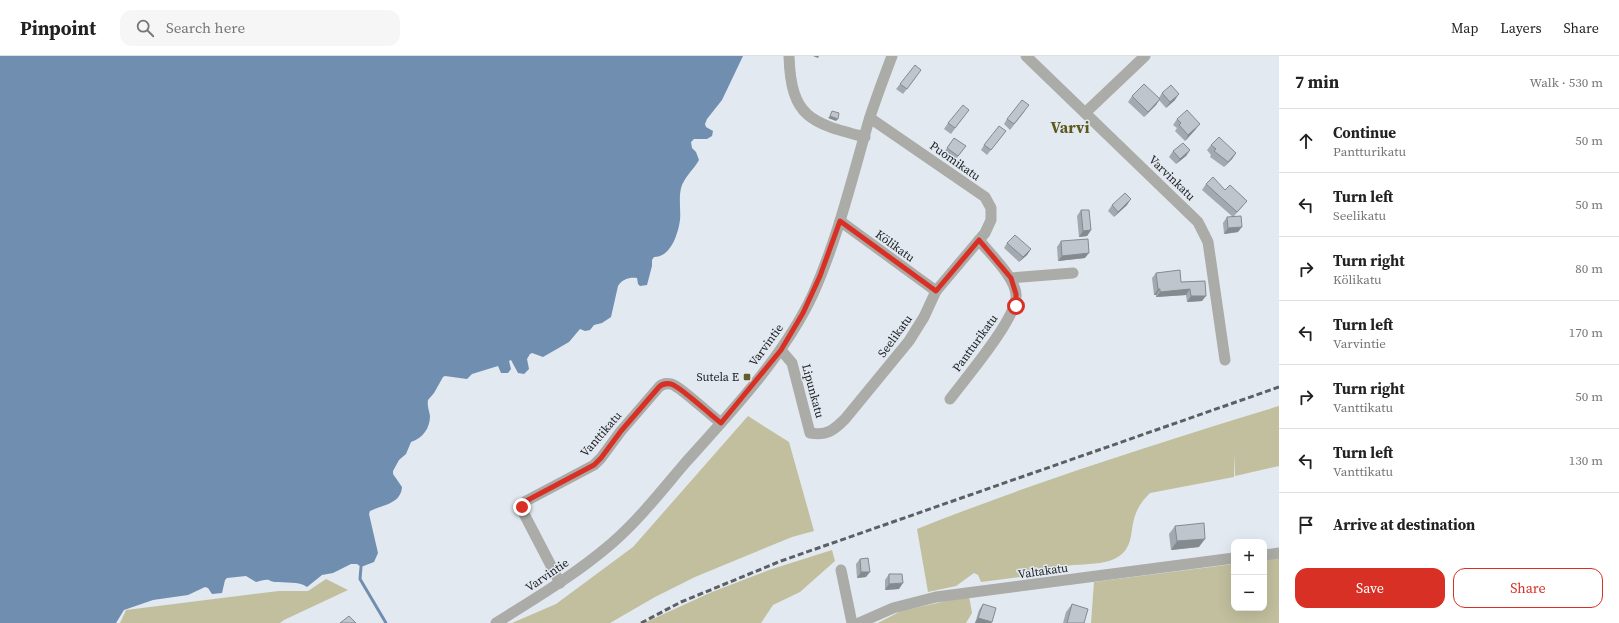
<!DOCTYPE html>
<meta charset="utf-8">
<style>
body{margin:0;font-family:"Source Serif 4",serif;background:#f6f6f6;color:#222}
.controls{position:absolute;right:12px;bottom:12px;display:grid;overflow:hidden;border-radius:8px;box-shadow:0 4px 16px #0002}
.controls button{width:36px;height:36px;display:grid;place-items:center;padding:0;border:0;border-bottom:1px solid #e0e0e0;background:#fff;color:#222;font:20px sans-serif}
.stop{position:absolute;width:12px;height:12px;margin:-9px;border:3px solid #d93025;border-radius:50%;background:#fff}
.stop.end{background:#d93025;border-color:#fff;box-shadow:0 1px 4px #0008}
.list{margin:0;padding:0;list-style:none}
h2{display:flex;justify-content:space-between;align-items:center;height:52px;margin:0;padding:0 16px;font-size:17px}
h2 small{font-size:13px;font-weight:400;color:#767676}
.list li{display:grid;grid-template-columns:26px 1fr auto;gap:12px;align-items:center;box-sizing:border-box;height:64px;padding:0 16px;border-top:1px solid #e0e0e0}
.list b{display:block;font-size:15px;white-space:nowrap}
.list p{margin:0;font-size:13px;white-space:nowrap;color:#767676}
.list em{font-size:13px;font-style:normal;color:#767676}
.actions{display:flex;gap:8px;padding:12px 16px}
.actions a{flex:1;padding:9px 0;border:1px solid #d93025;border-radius:12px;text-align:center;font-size:14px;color:#d93025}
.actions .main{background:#d93025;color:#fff}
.icon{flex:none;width:22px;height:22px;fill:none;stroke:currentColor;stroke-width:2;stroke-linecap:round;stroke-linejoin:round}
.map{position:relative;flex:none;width:1279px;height:567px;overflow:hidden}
header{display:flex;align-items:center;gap:24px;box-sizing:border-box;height:56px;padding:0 20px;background:#fff;border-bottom:1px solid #e0e0e0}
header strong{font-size:19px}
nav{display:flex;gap:22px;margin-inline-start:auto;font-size:14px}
.search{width:280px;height:36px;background:#f6f6f6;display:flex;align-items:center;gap:10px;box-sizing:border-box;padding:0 14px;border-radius:12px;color:#767676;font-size:15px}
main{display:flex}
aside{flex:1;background:#fff}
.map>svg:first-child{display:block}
.green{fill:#c1bf9d}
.water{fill:#708eaf}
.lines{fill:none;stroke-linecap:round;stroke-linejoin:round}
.stream{stroke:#708eaf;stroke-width:3}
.minor{stroke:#ababa7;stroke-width:11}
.rail{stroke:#5c5f63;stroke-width:3;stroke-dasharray:6 3;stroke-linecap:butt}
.wall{fill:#a3a9af}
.shaded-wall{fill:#858a8f}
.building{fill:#bec5cc;stroke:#858a8f}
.route{stroke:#d93025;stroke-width:5}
.poi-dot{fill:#625d2a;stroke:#e2e9f0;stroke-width:1.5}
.labels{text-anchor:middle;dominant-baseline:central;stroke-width:3;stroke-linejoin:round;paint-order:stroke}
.street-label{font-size:12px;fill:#212326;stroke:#e2e9f0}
.poi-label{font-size:12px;fill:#212326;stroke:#e2e9f0;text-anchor:end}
.district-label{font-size:16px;font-weight:bold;fill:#5d581c;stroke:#e2e9f0}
</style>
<header>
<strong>Pinpoint</strong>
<div class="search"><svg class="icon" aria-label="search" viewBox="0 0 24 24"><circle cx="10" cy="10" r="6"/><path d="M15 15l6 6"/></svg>Search here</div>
<nav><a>Map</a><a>Layers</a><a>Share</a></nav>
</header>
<main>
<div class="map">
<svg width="1279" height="567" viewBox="0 0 1279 567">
<rect width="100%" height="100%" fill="#e2e9f0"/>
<g class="green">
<path d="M1279 350V410L1235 420 1234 397V421L1150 437C1144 443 1139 449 1136 457 1130 471 1134 487 1122 498 1103 515 1066 502 1043 518L981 526 978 519 974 517 956 530 928 536 917 473C1035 426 1157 387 1279 350Z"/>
<path d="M748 360 789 386 814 475 792 481 695 521 655 541 610 567H512L556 548 633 491Z"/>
<path d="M832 494 835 505 800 536 773 549 761 567H644L712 536 769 514Z"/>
<path d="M1279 502V567H1091L1094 526 1234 508V552H1264V504Z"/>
<path d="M326 523 348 534 284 564 280 567H120L126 554 279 535H308Z"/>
<path d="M969 540 972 557 966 567H878L901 555Z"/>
</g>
<path class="water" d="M0 0H743L722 44 707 63 705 68 706 71 713 75 712 80 707 83H694L691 86 692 92 696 96 699 104C694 113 687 118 682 129 678 140 681 152 680 164 678 178 671 201 654 201L652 204V210L647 229 640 230 638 228 637 222C630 221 622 223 618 230L611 261 602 267 594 269 590 274 585 275 580 273 569 286 543 301 532 297 530 298 527 303 529 313 524 318 518 317 511 304 509 305 511 313 508 317H501L498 310 472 318 467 323 445 320 443 321 434 337 428 344C427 350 429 354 430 360 430 372 423 382 411 386L406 398 399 404 393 415V418L402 431C401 448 382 449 370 455L369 458 378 497 374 506 361 511 357 508H351L333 517 322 519 307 531C299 525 284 527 275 526 274 526 270 525 269 524 265 523 261 525 256 526L246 520 227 522 225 524 222 537 212 538 208 532 205 531 188 539 153 544 124 554 116 567H0Z"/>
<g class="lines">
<path class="stream" d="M361 511 360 523 386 567"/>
<g class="minor">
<path d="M789 0C791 62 811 67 865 81"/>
<path d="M1026 0 1198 166 1208 186 1225 304"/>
<path d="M1085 57 1145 0"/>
<path d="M840 165 936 235"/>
<path d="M1011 222 1073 217"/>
<path d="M781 294 792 307 810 377C827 380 834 374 845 363L909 285 924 261 936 235 985 177 991 164V152L985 141 870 62"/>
<path d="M950 343C965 323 1018 261 1016 239 1015 221 990 198 979 184"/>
<path d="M1264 499 1279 497"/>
<path d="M841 514 852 567"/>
<path d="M560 527 522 454V451L526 445 594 409 601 402 621 375 659 331C662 328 666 327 671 328 680 330 710 359 721 367"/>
<path d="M496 567C536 542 576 518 611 488 639 464 662 434 686 406 731 356 785 299 813 238 838 182 852 122 869 64 876 42 884 21 892 0"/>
<path d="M859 567 893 552 936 541 1234 502"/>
</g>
<path class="rail" d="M641 567 681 546 781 505 1279 331"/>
</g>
<g class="wall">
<path d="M917 20 903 38 896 33 900 28Z"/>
<path d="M1162 37 1175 44 1166 52 1159 44 1156 49 1144 61 1128 46 1132 40 1159 42Z"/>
<path d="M1025 55 1010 74 1004 68 1007 63Z"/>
<path d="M965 59 951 78 944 73 948 67Z"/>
<path d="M1177 63 1196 73 1185 85 1175 75 1177 72 1173 69Z"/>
<path d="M1006 75 987 99 981 94 984 89Z"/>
<path d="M954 82 966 90 954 106 943 98Z"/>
<path d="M1211 89 1236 97 1232 103 1224 111 1210 101 1211 99 1207 94Z"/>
<path d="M1190 94 1186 100 1176 108 1169 101 1173 95Z"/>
<path d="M1206 128 1225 134 1243 150 1234 160 1238 176 1224 178 1223 167 1227 161H1233L1202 134Z"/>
<path d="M1112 149H1127L1114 161 1108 155Z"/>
<path d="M1081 154 1091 174 1087 180 1079 181 1077 160Z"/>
<path d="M1061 185 1085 202 1058 205 1057 191Z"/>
<path d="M1007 187 1031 193 1027 199 1019 206 1004 192Z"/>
<path d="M1156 217 1181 226 1205 225 1202 245 1187 246 1186 239 1156 241V239H1154L1152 222Z"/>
<path d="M1175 470 1199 491 1171 494 1169 478Z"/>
<path d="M860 503 866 521 857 522 856 508Z"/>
<path d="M889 518 899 533 885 534V524Z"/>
<path d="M983 548 991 567H975L979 554Z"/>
<path d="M1072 548 1084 567H1063L1066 556Z"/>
</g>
<g class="shaded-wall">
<path d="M813 0H819L818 2Z"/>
<path d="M1179 38 1175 44 1166 52 1170 46Z"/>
<path d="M1160 43 1156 49 1144 61 1148 56Z"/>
<path d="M830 60 838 63 836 65 828 62Z"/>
<path d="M1200 68 1196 73 1185 85 1188 79Z"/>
<path d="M1190 94 1186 100 1176 108 1180 103Z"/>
<path d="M1236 97 1232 103 1224 111 1228 106Z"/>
<path d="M1131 143 1127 149 1114 161 1118 156Z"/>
<path d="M1242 171 1238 176 1224 178 1228 172Z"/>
<path d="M1091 174 1087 180 1079 181 1083 175Z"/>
<path d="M1031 193 1027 199 1019 206 1023 201Z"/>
<path d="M1089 197 1085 202 1058 205 1062 200Z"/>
<path d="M1158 233H1160L1156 239H1154Z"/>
<path d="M1190 233 1186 239 1156 241 1160 236Z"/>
<path d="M1191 240H1206L1202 245 1187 246Z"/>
<path d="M1205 483 1199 491 1171 494 1177 485Z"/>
<path d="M861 516H870L866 521 857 522Z"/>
<path d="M903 527 899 533 885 534 889 528Z"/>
<path d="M978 562 992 566 991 567H975Z"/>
</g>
<g class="building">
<path d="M915 9 921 14 907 33 900 28Z"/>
<path d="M1144 28 1160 43 1148 56 1132 40Z"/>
<path d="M1171 29 1179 38 1170 46 1162 37Z"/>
<path d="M1022 44 1029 49 1014 68 1007 63Z"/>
<path d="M963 49 969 54 955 72 948 67Z"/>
<path d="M1187 54 1200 68 1188 79 1179 69 1181 67 1177 63Z"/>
<path d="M832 55 839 57 838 63 830 60Z"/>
<path d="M999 70 1006 75 991 94 984 89Z"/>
<path d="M1219 81 1236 97 1228 106 1214 95 1216 93 1211 89Z"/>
<path d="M954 82 966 90 958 100 947 92Z"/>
<path d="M1183 87 1190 94 1180 103 1173 95Z"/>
<path d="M1213 121 1225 134 1230 129 1247 145 1237 156 1206 128Z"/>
<path d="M1125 137 1131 143 1118 156 1112 149Z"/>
<path d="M1081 154H1089L1091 174 1083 175Z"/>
<path d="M1241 160 1242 171 1228 172 1227 161Z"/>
<path d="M1015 179 1031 193 1023 201 1007 187Z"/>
<path d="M1088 183 1089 197 1062 200 1061 185Z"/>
<path d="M1180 214 1181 226 1205 225 1206 240H1191L1190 233 1160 236V233H1158L1156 217Z"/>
<path d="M1204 467 1205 483 1177 485 1175 470Z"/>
<path d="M868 502 870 516H861L860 503Z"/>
<path d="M889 518H902L903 527 889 528Z"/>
<path d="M983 548 996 552 992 566 978 562Z"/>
<path d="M1072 548 1088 553 1084 567H1067Z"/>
<path d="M349 560 356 567H340Z"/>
</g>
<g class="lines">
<path class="route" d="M522 451 526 445 594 409 601 402 621 375 659 331C662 328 666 327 671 328 680 330 710 359 721 367L781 294 803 257 820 220 840 165 936 235 979 184 1011 222 1016 238V250"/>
</g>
<rect class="poi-dot" x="743" y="317" width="8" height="8" rx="2"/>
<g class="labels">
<g class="street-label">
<text transform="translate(955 105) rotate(35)">Puomikatu</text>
<text transform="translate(1172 122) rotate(44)">Varvinkatu</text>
<text transform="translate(895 190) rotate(36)">Kölikatu</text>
<text transform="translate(895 280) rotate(-54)">Seelikatu</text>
<text transform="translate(975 287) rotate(-54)">Pantturikatu</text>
<text transform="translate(766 289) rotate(-54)">Varvintie</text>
<text transform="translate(813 335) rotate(75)">Lipunkatu</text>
<text transform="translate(601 378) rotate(-49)">Vanttikatu</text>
<text transform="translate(1043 515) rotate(-8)">Valtakatu</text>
<text transform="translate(547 519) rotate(-34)">Varvintie</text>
</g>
<g class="poi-label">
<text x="739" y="321">Sutela E</text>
</g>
<g class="district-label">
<text x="1070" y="71">Varvi</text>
</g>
</g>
</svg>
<div class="controls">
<button>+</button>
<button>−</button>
</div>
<div class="stop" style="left:1016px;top:250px"></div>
<div class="stop end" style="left:522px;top:451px"></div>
</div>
<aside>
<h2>7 min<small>Walk · 530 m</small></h2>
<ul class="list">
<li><svg class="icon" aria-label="ahead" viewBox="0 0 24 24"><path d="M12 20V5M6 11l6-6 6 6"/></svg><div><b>Continue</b><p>Pantturikatu</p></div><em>50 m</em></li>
<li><svg class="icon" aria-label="left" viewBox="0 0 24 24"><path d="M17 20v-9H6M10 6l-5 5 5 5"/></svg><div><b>Turn left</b><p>Seelikatu</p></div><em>50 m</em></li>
<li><svg class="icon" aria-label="right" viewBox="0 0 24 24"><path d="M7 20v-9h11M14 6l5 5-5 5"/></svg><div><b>Turn right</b><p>Kölikatu</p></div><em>80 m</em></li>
<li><svg class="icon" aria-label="left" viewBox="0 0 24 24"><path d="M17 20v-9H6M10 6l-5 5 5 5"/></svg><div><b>Turn left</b><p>Varvintie</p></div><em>170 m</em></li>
<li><svg class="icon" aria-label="right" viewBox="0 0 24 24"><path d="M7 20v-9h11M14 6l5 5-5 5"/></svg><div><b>Turn right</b><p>Vanttikatu</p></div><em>50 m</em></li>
<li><svg class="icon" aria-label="left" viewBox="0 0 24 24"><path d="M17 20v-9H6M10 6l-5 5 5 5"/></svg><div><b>Turn left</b><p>Vanttikatu</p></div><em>130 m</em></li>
<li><svg class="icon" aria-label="arrive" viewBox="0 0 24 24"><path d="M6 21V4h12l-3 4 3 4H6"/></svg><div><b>Arrive at destination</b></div></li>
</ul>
<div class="actions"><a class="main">Save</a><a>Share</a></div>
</aside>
</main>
